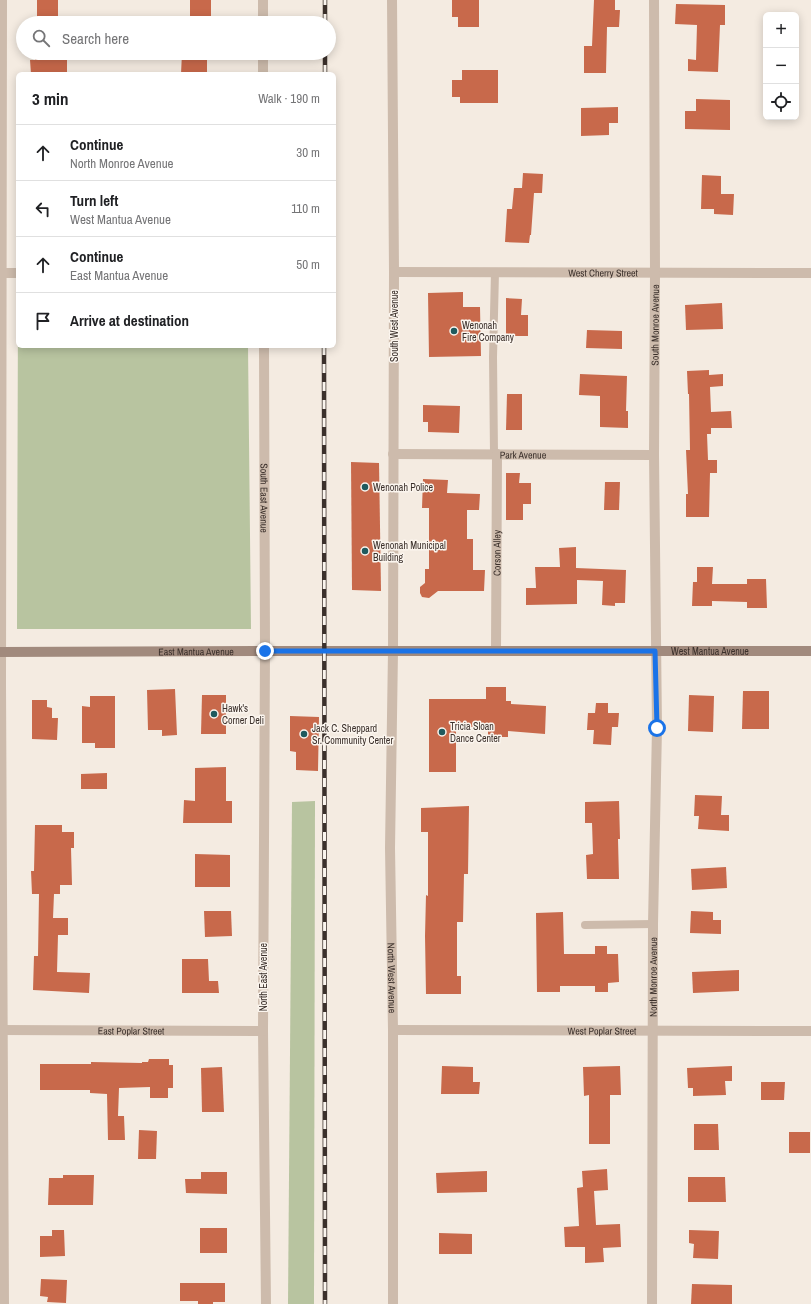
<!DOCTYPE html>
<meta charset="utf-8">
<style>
body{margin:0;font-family:"Archivo Narrow",sans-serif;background:#f2f2f2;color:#202124}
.controls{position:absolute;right:12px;top:12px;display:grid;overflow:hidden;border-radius:6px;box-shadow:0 2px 10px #0003}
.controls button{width:36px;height:36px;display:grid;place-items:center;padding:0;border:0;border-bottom:1px solid #e0e0e0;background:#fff;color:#202124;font:20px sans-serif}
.stop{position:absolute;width:12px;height:12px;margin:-9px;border:3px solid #1a73e8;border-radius:50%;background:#fff}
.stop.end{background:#1a73e8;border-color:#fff;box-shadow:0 1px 4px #0008}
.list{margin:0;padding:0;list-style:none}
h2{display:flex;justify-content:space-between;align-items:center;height:52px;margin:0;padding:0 16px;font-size:17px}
h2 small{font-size:13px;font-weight:400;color:#757577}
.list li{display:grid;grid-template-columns:26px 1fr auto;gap:12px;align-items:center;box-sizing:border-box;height:56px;padding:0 16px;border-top:1px solid #e0e0e0}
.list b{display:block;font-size:15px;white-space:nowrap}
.list p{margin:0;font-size:13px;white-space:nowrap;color:#757577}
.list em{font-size:13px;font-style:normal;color:#757577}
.icon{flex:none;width:22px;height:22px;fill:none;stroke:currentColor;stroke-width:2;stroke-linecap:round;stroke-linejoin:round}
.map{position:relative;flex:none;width:811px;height:1304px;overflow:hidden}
.search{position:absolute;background:#fff;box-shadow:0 2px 10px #0003;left:16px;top:16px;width:320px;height:44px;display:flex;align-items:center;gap:10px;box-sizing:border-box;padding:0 14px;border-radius:22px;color:#757577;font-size:15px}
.panel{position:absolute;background:#fff;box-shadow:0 2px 10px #0003;left:16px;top:72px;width:320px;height:276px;border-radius:6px}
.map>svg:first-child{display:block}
.green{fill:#b8c4a0}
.building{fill:#c8694b}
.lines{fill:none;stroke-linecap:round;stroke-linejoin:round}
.lane{stroke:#cdbbac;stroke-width:8}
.street{stroke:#cdbbac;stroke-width:10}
.secondary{stroke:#a18a7d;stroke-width:10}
.rail-casing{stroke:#3b302b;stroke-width:4.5}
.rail{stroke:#fbf5ee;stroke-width:3;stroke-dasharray:9;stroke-linecap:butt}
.route{stroke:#1a73e8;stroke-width:5}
.poi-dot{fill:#1f5a5e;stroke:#fbf5ee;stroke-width:1.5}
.labels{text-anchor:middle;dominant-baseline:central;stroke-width:3;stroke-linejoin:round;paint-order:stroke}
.street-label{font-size:10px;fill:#3b302b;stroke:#fbf5ee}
.poi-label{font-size:10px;fill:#3b302b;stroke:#fbf5ee;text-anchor:start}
</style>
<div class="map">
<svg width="811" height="1304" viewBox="0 0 811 1304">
<rect width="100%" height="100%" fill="#f4ebe1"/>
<g class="green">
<path d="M18 300V346H248L251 629H17Z"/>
<path d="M315 801 314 1304H288L292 802Z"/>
</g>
<g class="building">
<rect x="37" y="0" width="21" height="23"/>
<rect x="190" y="0" width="21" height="16"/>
<path d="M452 0H479V27H458V17H452Z"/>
<path d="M594 0H615V10H620L619 27H607L606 73H584V46H592Z"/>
<path d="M676 4 725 5V25H720L718 72 688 71V59L696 60 697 25 675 24Z"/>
<path d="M35 53H67V74H31L30 60H35Z"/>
<path d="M182 53H202V57H207V72H203V74H181Z"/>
<path d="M462 70H498V103H460V97H452V80H462Z"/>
<path d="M696 99 730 100V130L685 129V111H696Z"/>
<path d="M618 107V123H609V135L581 136V108Z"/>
<path d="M523 173 543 174 542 193H534L531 235H530L529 243 505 242 507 209H512L514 188H522Z"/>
<path d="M702 175 721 176V194H734L733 215 714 214V209H701Z"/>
<path d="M463 292V307H480L481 356 429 357 428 293Z"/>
<path d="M506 298 522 299 521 315H528V336H506Z"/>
<path d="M722 303 723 329 686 330 685 305Z"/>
<path d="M587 330 622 331V349L586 348Z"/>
<path d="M709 370V375L723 374V386L710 387 711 412 731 411 732 428H711V434H707L708 460H717V473H710L709 517H686V494H688L686 450H690L689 394H688L687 371Z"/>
<path d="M580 374 627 376 626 411H628V428L600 427V396L579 395Z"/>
<path d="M507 394H522V430H506Z"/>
<path d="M423 405 460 406 459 433 428 432V422H423Z"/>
<path d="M351 462 379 463 381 591 352 590Z"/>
<path d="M506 473H520L519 483H531V504H523V520H506Z"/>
<path d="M423 479 448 480 447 493 480 494 479 510H467V539H473V570H485L484 591H438L429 598 422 597 420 593V587L425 583V569H429V508H422Z"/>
<path d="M605 482H620L619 510H604Z"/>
<path d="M576 547V568L626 570 625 603H615V606L602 605 603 581 577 580V604L526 605V588H536L535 567H560L559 548Z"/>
<path d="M697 567H713L712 584H747V579H766L767 608H747V602L712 601V606H692L693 582H697Z"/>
<path d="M486 687H506V701H511V704L546 706 545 734 508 731V737H488V727H456V772H429V699H486Z"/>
<path d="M175 689 177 735 162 736V730H148L147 690Z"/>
<path d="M743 691H769V729H742Z"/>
<path d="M202 695H226V734H201Z"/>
<path d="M689 695 714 696 713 732 688 731Z"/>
<path d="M90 696H115V748H95V743H82V706L90 707Z"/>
<path d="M32 700H47V707L52 708V718H58L57 740 32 739Z"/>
<path d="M596 703H608V713H619L618 727H612L611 745 593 744 594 730H587L588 713H595Z"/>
<path d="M290 716 319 717 318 771 296 770V752L290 751Z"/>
<path d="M226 767V801H232V823H183L184 800 195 801V768Z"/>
<path d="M107 773V789H81V774Z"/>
<path d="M695 795 722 796 721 815H729V831L698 829 699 816H694Z"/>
<path d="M619 801 620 839H618L619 879H587L586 855 593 854 592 823H585V802Z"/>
<path d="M469 806 468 874H464L463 922H457V976H461V994H426L425 936 426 895 428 896V832H421V808Z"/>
<path d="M35 825H62V832H74V848H71L72 885H60V894H54L53 918H68V935H58L57 972 90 973 89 993 33 990 34 956H38L39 894H32L31 871H34Z"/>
<path d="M195 854 230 855V887H195Z"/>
<path d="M726 867 727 888 692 890 691 869Z"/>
<path d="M204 911H231L232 936 205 937Z"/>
<path d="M691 911 713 912V920H721V934L690 933Z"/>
<path d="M563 912 564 954H595V946H607V954H618L619 982 608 983V992H595V986H560V992H537L536 913Z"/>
<path d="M182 959H208L209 981H218L219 993H182Z"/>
<path d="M739 970V991L693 993 692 972Z"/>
<path d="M149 1059H169V1065H173V1088H168V1098H150V1087L119 1088 118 1116H124L125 1140H108L107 1094 90 1093V1090H40V1064H91V1062L142 1063V1062H148Z"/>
<path d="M442 1066 473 1067V1082H480L479 1094H441Z"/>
<path d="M620 1066 621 1095H610V1144H589V1095L584 1096 583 1067Z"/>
<path d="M732 1066V1081H725L726 1095 693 1096V1088H688L687 1068Z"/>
<path d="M222 1067 224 1112H202L201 1068Z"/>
<path d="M761 1082H785L784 1100H761Z"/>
<path d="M694 1124H718L719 1150H694Z"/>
<path d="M139 1130 157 1131 156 1159H138Z"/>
<rect x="789" y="1132" width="21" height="21"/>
<path d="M607 1169 608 1190 594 1191 596 1225 620 1224 621 1247 603 1248 604 1262 585 1263V1247H565L564 1227 579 1226 577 1188 583 1187 582 1171Z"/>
<path d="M487 1171V1192L437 1193 436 1173Z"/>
<path d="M201 1172H227V1194L186 1193 185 1179H201Z"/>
<path d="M63 1175H94L93 1205H48L49 1178H63Z"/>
<path d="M688 1177H725L726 1202H688Z"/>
<rect x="200" y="1228" width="27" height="25"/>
<path d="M52 1230H64L65 1256 40 1257V1236H52Z"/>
<path d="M689 1230 719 1231 718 1259 693 1258 694 1244 689 1243Z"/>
<path d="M439 1233 472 1234V1254H439Z"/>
<path d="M41 1279 67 1280 66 1303 47 1302 48 1297 40 1296Z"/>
<path d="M180 1283H225V1302H213V1304H198V1301H180Z"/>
<path d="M692 1284 732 1285V1304H691Z"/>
</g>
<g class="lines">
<g class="lane">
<path d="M494 454 493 357 495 272"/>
<path d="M585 925 653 924"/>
</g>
<g class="street">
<path d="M2 0 1 684 4 1304"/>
<path d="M263 0V23"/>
<path id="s1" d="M392 0 394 272 393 651 390 848 393 1030V1304"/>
<path d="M263 53V74"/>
<path id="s2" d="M394 272 811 273"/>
<path d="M0 273H18"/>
<path id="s3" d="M264 346 265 651 263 1031 266 1304"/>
<path id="s4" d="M393 454 654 455"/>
<path id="s5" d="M496 651 497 454"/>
<path id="s6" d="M0 1030 263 1031"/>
<path id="s7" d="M393 1030 811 1031"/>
<path id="s8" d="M652 1304 653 924 657 728 654 455 655 273 654 0"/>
</g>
<path class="secondary" id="s9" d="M0 652 265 651H811"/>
<defs>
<g id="rail">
<path d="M325 23V0"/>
<path d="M325 74V53"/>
<path d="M324 346 325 1304"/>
</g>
</defs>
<use href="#rail" class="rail-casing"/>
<use href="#rail" class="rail"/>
</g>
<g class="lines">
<path class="route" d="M265 651H655L657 728"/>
</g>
<g class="poi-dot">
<circle cx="454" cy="331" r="4"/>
<circle cx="365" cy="487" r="4"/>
<circle cx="365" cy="551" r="4"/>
<circle cx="214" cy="714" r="4"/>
<circle cx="442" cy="732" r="4"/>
<circle cx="304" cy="734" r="4"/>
</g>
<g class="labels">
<g class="street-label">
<text stroke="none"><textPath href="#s2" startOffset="209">West Cherry Street</textPath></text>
<text stroke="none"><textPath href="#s8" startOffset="979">South Monroe Avenue</textPath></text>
<text transform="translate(394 326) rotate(-90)">South West Avenue</text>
<text stroke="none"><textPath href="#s4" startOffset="130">Park Avenue</textPath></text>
<text stroke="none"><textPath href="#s3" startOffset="152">South East Avenue</textPath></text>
<text stroke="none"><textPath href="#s5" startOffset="98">Corson Alley</textPath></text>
<text stroke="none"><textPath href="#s9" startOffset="196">East Mantua Avenue</textPath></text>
<text stroke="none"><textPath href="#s9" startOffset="710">West Mantua Avenue</textPath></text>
<text transform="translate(263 977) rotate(-90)">North East Avenue</text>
<text stroke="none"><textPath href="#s8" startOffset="327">North Monroe Avenue</textPath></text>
<text stroke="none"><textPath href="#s1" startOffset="978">North West Avenue</textPath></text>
<text stroke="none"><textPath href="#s6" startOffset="131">East Poplar Street</textPath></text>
<text stroke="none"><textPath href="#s7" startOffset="209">West Poplar Street</textPath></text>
</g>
<g class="poi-label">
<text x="462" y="325">Wenonah<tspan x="462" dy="12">Fire Company</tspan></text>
<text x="373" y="487">Wenonah Police</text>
<text x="373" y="545">Wenonah Municipal<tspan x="373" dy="12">Building</tspan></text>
<text x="222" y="708">Hawk's<tspan x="222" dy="12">Corner Deli</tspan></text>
<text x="450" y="726">Tricia Sloan<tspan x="450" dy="12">Dance Center</tspan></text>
<text x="312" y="728">Jack C. Sheppard<tspan x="312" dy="12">Sr. Community Center</tspan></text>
</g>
</g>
</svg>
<div class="controls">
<button>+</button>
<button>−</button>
<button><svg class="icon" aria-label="locate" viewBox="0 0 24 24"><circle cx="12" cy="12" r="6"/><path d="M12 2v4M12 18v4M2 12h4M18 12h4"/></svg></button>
</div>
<div class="stop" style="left:657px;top:728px"></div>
<div class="stop end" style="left:265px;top:651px"></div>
<div class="search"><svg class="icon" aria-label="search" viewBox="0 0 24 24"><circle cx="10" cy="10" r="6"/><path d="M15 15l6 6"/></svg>Search here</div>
<section class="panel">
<h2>3 min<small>Walk · 190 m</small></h2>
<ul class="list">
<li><svg class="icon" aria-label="ahead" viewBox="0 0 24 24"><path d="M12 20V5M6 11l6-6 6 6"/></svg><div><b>Continue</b><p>North Monroe Avenue</p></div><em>30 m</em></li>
<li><svg class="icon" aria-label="left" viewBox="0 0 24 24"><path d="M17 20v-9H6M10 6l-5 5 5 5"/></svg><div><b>Turn left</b><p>West Mantua Avenue</p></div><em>110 m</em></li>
<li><svg class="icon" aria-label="ahead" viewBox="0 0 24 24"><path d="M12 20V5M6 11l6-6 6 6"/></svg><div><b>Continue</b><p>East Mantua Avenue</p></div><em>50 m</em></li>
<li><svg class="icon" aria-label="arrive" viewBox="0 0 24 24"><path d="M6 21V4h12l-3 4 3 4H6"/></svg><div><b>Arrive at destination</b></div></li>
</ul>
</section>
</div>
